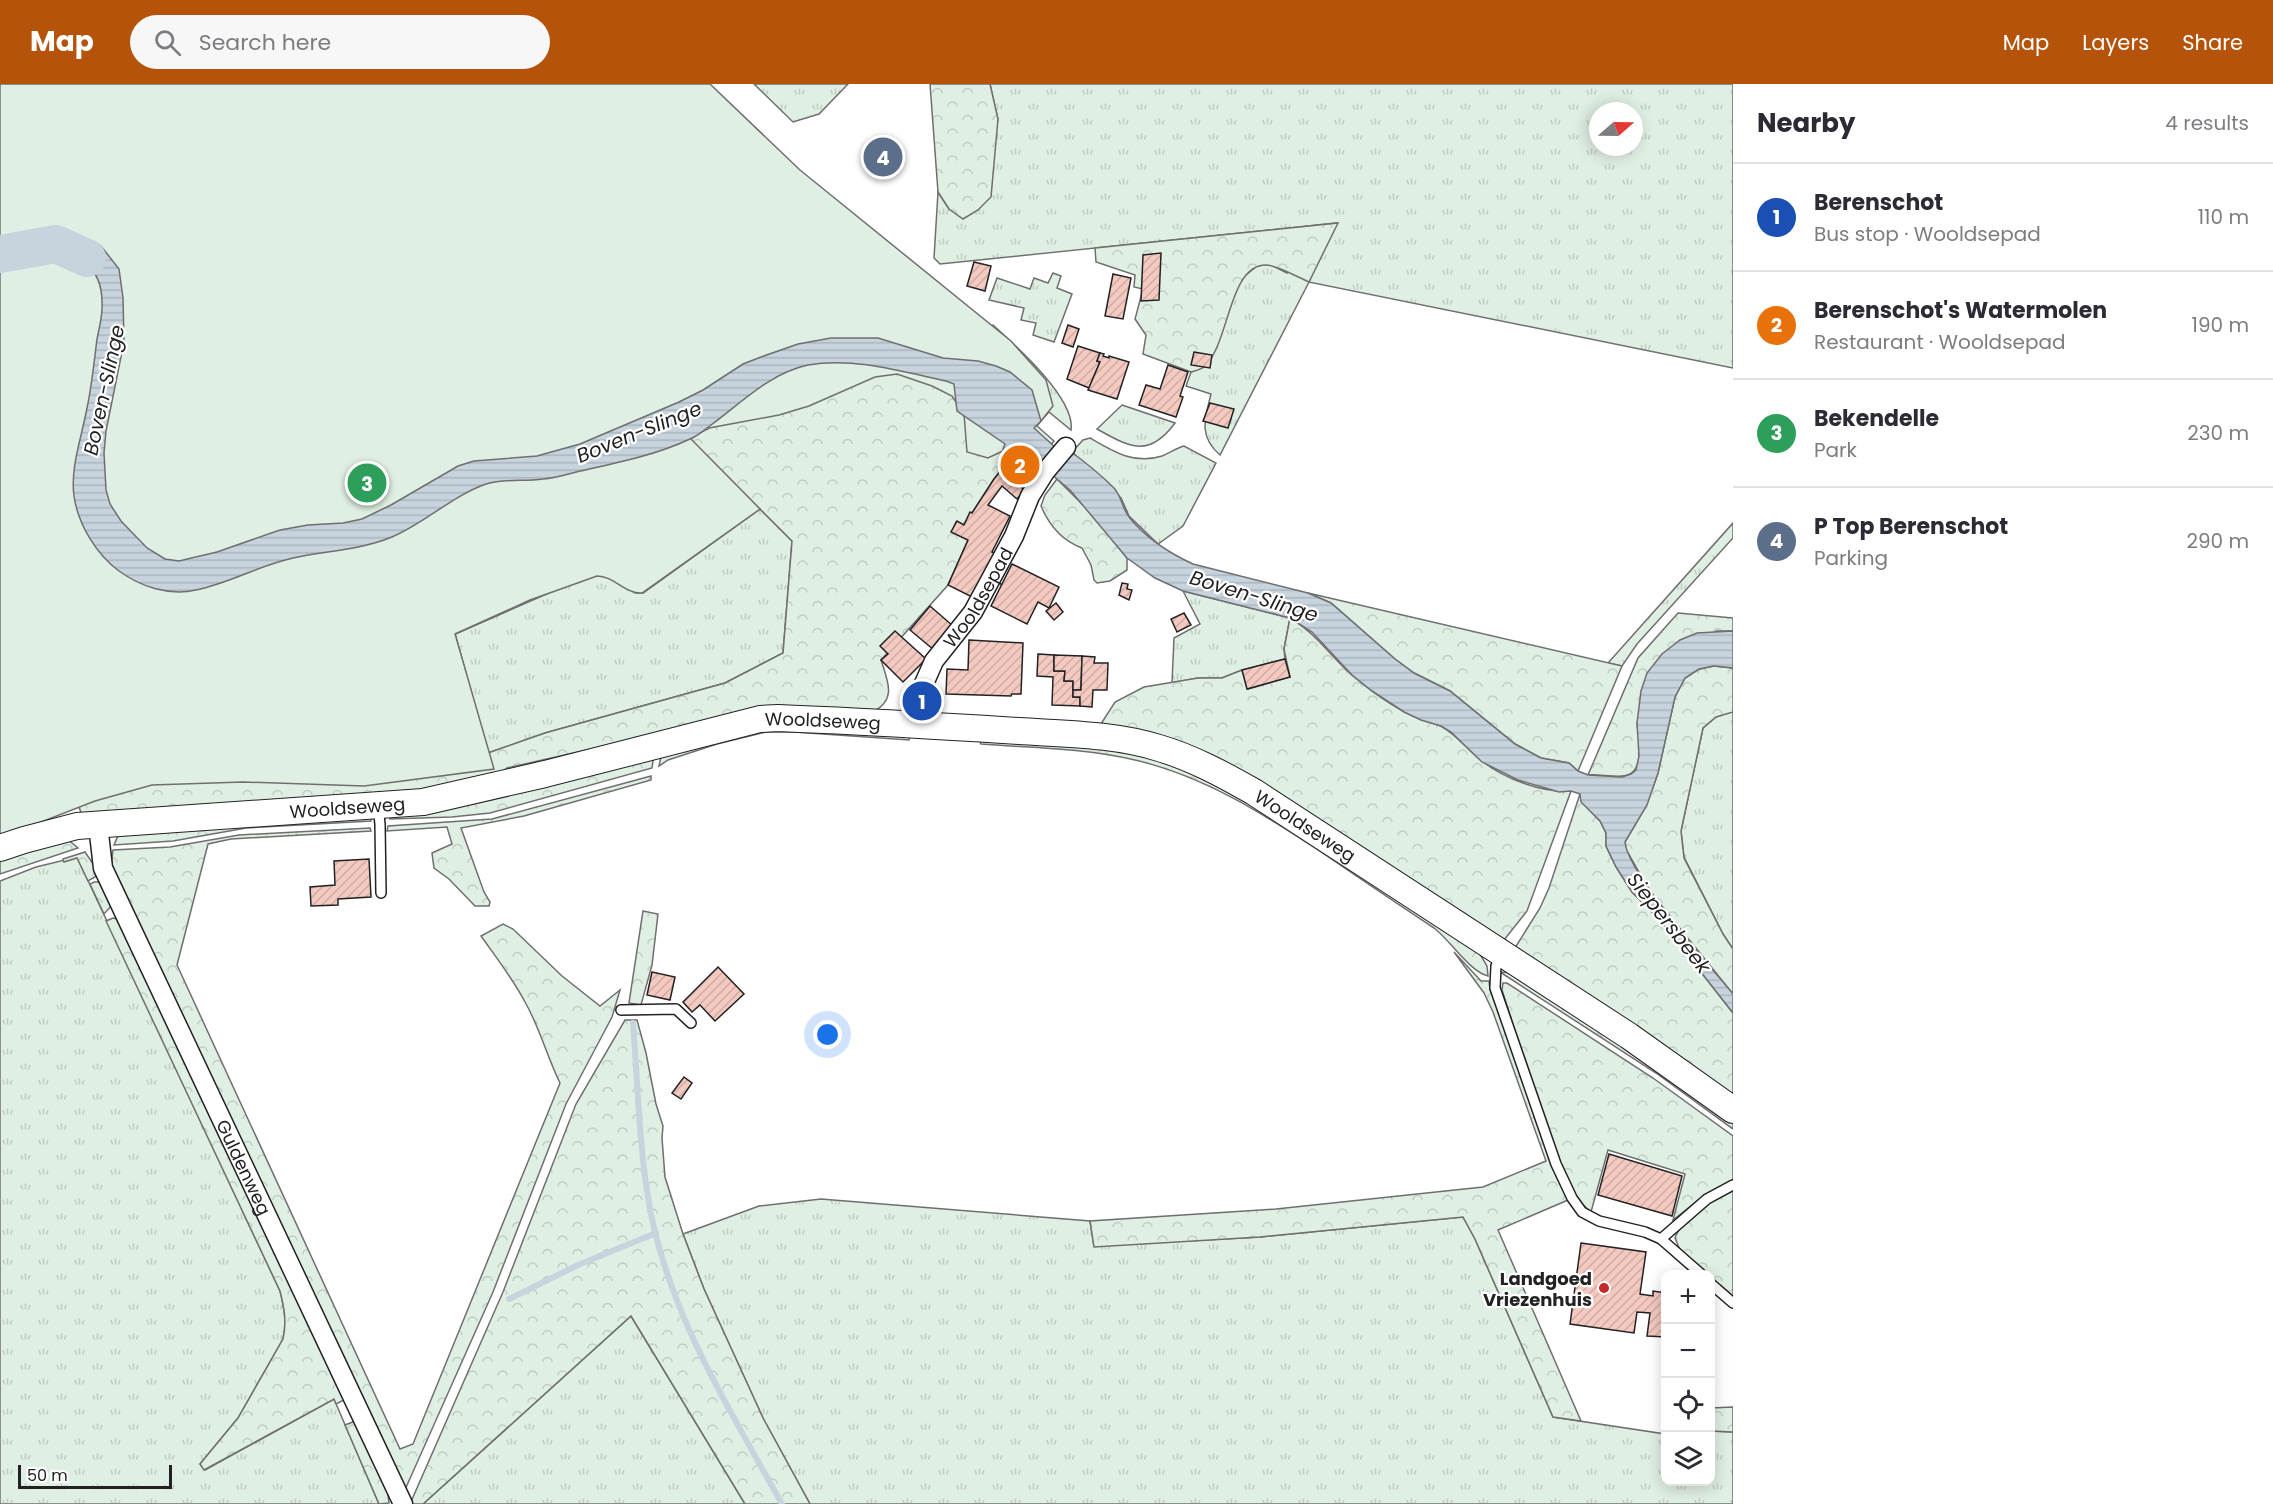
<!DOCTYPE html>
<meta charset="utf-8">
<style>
body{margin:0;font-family:Poppins,sans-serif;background:#f7f7f7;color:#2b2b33}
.controls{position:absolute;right:18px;bottom:18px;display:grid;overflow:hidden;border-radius:12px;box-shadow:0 3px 15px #0003}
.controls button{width:54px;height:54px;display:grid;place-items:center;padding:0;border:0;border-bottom:2px solid #e1e1e2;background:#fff;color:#2b2b33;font:30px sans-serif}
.compass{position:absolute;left:1589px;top:18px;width:54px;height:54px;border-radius:50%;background:#fff;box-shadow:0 3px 15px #0003;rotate:70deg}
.scale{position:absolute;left:18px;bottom:15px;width:154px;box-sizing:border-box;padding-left:6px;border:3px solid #222;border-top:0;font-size:16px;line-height:21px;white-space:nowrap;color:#222;-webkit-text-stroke:4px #fff;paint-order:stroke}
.you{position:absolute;left:828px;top:951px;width:21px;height:21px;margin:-15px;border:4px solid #fff;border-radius:50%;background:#1a73e8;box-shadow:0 0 0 9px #1a73e833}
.badge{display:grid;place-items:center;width:39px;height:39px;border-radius:50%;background:#b45309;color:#fff;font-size:20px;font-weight:700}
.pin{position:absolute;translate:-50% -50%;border:3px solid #fff;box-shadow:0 2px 6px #0006}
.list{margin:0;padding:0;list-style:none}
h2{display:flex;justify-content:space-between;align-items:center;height:78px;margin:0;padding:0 24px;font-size:26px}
h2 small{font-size:20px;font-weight:400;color:#7c7c81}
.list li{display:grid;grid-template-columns:39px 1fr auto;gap:18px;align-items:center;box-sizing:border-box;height:108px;padding:0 24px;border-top:2px solid #e1e1e2}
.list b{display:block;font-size:22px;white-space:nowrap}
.list p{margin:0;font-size:20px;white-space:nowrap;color:#7c7c81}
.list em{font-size:20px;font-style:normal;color:#7c7c81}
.icon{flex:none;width:33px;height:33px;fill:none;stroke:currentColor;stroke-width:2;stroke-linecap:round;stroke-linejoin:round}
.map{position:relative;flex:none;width:1733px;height:1420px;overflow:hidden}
header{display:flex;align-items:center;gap:36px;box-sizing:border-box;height:84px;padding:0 30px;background:#b45309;color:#fff}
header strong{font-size:28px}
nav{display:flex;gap:33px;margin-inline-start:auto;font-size:21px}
.search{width:420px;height:54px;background:#f7f7f7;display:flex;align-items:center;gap:15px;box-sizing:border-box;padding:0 21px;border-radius:33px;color:#7c7c81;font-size:22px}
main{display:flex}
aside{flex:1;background:#fff}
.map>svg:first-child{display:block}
.grass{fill:url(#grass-tufts);stroke:#6f6f6f;stroke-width:1.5;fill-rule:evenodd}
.forest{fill:url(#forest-crowns);stroke:#6f6f6f;stroke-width:1.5;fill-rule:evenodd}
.park{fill:#e0efe3;stroke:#6f6f6f;stroke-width:1.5}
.water{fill:url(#water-rules);stroke:#6f6f6f;stroke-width:1.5}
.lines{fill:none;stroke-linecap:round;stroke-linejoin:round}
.stream{stroke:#c7d3dd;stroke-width:6}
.river{stroke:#c7d3dd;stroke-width:38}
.building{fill:url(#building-hatch);stroke:#222;stroke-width:1.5}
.service-casing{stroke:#222;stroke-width:12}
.minor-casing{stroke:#222;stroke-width:21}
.secondary-casing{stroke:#222;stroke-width:28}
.service{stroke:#fff;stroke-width:9}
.minor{stroke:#fff;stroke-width:18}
.secondary{stroke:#fff;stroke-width:26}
.poi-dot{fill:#c62828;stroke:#fff;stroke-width:2}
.labels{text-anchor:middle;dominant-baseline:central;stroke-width:4.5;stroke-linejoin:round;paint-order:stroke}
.street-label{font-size:18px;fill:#222;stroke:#fff}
.poi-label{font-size:18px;font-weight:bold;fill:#222;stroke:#fff;text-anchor:end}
.water-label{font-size:20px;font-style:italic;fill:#222;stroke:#fff}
</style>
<header>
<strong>Map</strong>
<div class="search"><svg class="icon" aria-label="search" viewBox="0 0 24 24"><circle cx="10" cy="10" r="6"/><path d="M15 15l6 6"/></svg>Search here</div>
<nav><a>Map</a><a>Layers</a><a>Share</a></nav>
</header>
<main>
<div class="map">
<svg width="1733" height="1420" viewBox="0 0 1733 1420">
<defs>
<pattern id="grass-tufts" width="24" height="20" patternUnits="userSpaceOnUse" patternTransform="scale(1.5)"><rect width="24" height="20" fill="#e0efe3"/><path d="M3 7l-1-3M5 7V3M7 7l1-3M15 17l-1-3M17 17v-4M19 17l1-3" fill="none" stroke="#c0cdc2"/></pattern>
<pattern id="forest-crowns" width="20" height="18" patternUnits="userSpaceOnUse" patternTransform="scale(1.5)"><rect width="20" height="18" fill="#e0efe3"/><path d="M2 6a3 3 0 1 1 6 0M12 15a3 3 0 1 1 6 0" fill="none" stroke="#c0cdc2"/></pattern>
<pattern id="water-rules" width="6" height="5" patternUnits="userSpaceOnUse" patternTransform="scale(1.5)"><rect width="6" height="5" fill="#c7d3dd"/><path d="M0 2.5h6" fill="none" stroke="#abb5bd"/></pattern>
<pattern id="building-hatch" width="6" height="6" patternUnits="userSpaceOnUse" patternTransform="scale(1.5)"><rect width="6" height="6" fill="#f3c9c0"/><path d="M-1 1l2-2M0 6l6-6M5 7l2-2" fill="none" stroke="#d0aca5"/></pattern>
</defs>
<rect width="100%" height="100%" fill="#fff"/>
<g class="grass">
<path d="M754 0H848L819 30 793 38Z"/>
<path d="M990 0H1733V284L1309 198 1220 371C1198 352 1205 334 1211 310L1186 302 1191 288 1204 283 1241 195 1257 182 1269 180 1287 189 1337 139 940 180 934 174 938 108 949 125 998 36ZM1598 27H1634V63H1598Z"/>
<path d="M1053 189 1061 192 1057 204 1072 210 1054 258 1033 251 1036 239 1021 236 1024 224 989 216 997 194 1030 205 1034 194 1048 199Z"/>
<path d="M993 241C1015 261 1076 315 1071 346L1049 328 1041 337 959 276Z"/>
<path d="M1122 321 1175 339C1149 374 1131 364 1097 345Z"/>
<path d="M1090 354C1112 367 1134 381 1162 372 1170 369 1176 364 1184 362L1216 379 1183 442 1158 460 1129 432 1121 414 1072 368 1083 356Z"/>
<path d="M760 425 792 457 783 569 725 599 545 649 488 669 455 550 576 497 599 491 608 493 643 509Z"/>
<path d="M1733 439V454L1637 560 1622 582 1608 579Z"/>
<path d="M1183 507 1290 534 1284 565 1285 575 1242 586 1222 594H1198L1172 599 1174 554 1200 540Z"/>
<path d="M1730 628H1733V865L1723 850 1684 773 1681 747 1703 644 1716 633Z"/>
<path d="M77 773 280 1207C284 1223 287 1238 283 1255L238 1334 200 1380 205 1386 334 1315 379 1420H0V797L36 783Z"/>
<path d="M821 1115 1090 1137 1094 1162 1260 1153 1463 1133 1475 1155 1553 1333 1665 1350 1666 1398H1710L1711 1347 1733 1348V1420H810L763 1334 704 1205 683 1150 759 1122Z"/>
<path d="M631 1232 745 1420H423Z"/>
</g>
<g class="forest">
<path d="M930 0H990L998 35 991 113 978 126 963 135 949 125 938 108Z"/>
<path d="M1338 139 1309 198C1299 194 1277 181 1266 181 1228 181 1230 260 1204 283 1201 285 1195 287 1191 288L1143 270 1146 251 1135 235 1143 205 1134 203 1135 191 1096 178 1095 164Z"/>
<path d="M831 280 945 297 975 340 1013 372 994 395 972 429H970L964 441 956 438 952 448 968 456 948 501 881 576C888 598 897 615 873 628L772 624 507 684 495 693 422 709 83 734 79 723 658 366 692 354 727 330ZM760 425 792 457 783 569 725 599 545 649 488 669 455 550 576 497 599 491 608 493 635 509H643Z"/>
<path d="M1057 395 1088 426 1127 474V486L1110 497 1097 499 1094 496 1091 481 1082 464C1063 457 1049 441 1041 422L1045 411Z"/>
<path d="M1308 509 1622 582 1578 687 1569 679 1541 674 1515 660 1450 607 1414 589 1395 575 1331 519Z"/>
<path d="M1678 529 1733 534V547H1716L1637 639C1639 656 1646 691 1622 692 1610 693 1599 690 1588 691L1638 574Z"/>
<path d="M1290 534C1316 549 1331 573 1353 592 1372 608 1400 628 1423 636 1430 639 1438 640 1444 644 1458 652 1468 667 1482 677 1505 695 1542 709 1571 707L1527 827 1504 856 1281 715 1099 643 1115 618 1144 603 1198 594H1222L1242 586 1248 605 1290 593 1284 565Z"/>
<path d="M1714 582 1733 584V628L1716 633 1703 644 1681 747 1684 774 1723 850 1733 865V910L1649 806 1626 765 1625 758 1647 720 1658 689 1675 613 1685 594 1699 585Z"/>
<path d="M769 642 910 651 909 656 794 648H766L717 660 668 676 659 682 662 668Z"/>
<path d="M978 653 1137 668 1208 694 1477 865 1487 882 1488 892C1469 887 1451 857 1434 844 1396 819 1358 793 1321 768 1262 729 1204 692 1135 676 1085 664 1032 664 981 660Z"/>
<path d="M654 670 652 684 490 729 452 733 390 735V731Z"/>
<path d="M651 692V696L524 732 461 744 484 808 490 818 489 822H475L449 795 434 784 432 769 452 760 447 743 387 747 388 742 492 735Z"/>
<path d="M1580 710 1582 718 1600 737 1606 749V762L1616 783 1632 808 1661 837 1733 929V1016L1513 867 1540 824 1549 804Z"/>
<path d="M371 734V737L246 744 173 757 114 761 120 747Z"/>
<path d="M370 744 371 747 231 755 208 760 177 881 400 1365 413 1360 560 999C547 973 540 944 525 918 513 895 496 873 481 852L503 840 513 845 562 892 600 922 620 906 612 933 566 1020 493 1208 404 1408 111 782 113 766 170 763 239 751Z"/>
<path d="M67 755 78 764 0 790V773Z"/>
<path d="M85 768 98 787 95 793 88 797 77 774 64 778 63 775Z"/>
<path d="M94 798H100L113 820 104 830 90 800Z"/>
<path d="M643 827 658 830 652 881 641 921 629 919Z"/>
<path d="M113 834 121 836 348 1314 336 1320 334 1315 204 1386 200 1380 238 1334 283 1255C287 1238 284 1223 280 1207L106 837Z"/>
<path d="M1454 868 1481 897H1489L1490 905 1556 1088 1568 1116 1498 1146 1581 1337 1553 1333 1475 1155 1463 1133 1260 1153 1094 1163 1090 1137 1276 1125 1483 1103 1546 1077 1493 928 1484 909Z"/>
<path d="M1500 888 1514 889 1733 1036V1045L1656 989Z"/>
<path d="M1503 899H1507L1653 994 1733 1052V1097L1705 1111 1673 1136 1685 1090 1608 1066 1591 1128C1563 1107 1552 1057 1541 1025 1527 986 1515 946 1502 906Z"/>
<path d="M625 936H637L646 969 656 1020 663 1042 662 1054 665 1093 683 1150 704 1205 763 1334 810 1420H745L631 1232 423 1420H410L503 1208 576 1020Z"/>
<path d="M1733 1106V1213L1711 1194 1710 1190H1707L1680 1166 1675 1154C1681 1135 1716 1114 1733 1106Z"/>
<path d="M1733 1323V1348L1711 1347V1324Z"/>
<path d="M358 1336 386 1396 389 1419 379 1420 345 1341Z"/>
</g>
<path class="park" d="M0 0H710L800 86 1011 257 1046 296 1053 322 1037 342 1054 357 1042 371 1024 352 1005 366 988 374 967 368 964 330 952 312 932 302 897 290 875 293 809 322 779 331 709 344 690 354 760 425 642 509C625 510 614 492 597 492L530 516 455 550 494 685 364 702 243 698 152 701 95 717 0 754Z"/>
<g class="water">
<path d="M18 155 23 156 19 177 0 180V158Z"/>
<path d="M65 155 91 158 101 162 119 185 123 214 124 258 106 347 104 369 106 406 110 420 121 437 147 464 165 475 179 477 217 468 280 446 308 441 343 439 362 435 391 421 458 382 474 377 537 372 580 360 679 318 703 306 743 280 761 273 798 260 831 254H878L943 274 978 277 996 282 1010 288 1032 306 1041 337 1034 344 1056 364 1042 379 1022 362 1013 372 1003 365 1005 360 957 327 954 300 946 297C900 287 854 273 808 281 770 289 741 319 711 341 704 346 698 352 690 355 656 371 617 379 580 387 568 390 556 394 543 395 524 398 505 394 486 400 452 412 425 439 392 453 360 466 326 467 293 474 260 481 230 499 196 506 169 512 141 503 119 487 96 470 78 440 74 412 70 384 82 352 87 324 92 301 94 278 97 255 99 245 102 234 102 224 104 177 74 168 35 179L40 157Z"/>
<path d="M1070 367C1085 378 1101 391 1114 404 1122 413 1122 424 1129 433 1145 453 1169 469 1193 480L1308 509 1331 519 1395 575 1414 589 1450 607 1515 660 1541 674 1569 679 1578 687 1588 691 1622 693 1631 690 1636 686 1639 672 1637 639 1641 607 1647 589 1662 570 1680 556 1697 549 1733 547V584L1714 582 1699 585 1685 594 1675 613 1658 689 1647 721 1625 758C1627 788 1710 882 1733 910V929L1661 837 1632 808 1616 783 1606 762V749L1600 737 1581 718 1580 710 1571 707 1559 708 1518 696 1482 678 1451 648 1441 642 1421 636 1404 628 1372 607 1352 591 1312 548 1290 534 1183 507 1155 494 1127 474 1070 406 1051 390Z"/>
</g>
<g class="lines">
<g class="stream">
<path d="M633 939C638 1000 639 1070 651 1130 672 1235 731 1328 782 1420"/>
<path d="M509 1215 578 1181 656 1149"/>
</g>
<path class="river" d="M0 170 56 160 87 174"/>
</g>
<g class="building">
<path d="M1161 169 1159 216 1141 217 1143 171Z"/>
<path d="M974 178 991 182 985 207 967 202Z"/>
<path d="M1113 190 1131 194 1123 235 1105 232Z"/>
<path d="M1068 241 1079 245 1073 263 1062 259Z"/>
<path d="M1078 262 1100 269 1097 277 1100 278 1089 304 1067 295Z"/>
<path d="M1194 268 1212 271 1210 284 1191 281Z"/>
<path d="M1100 269 1104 270 1103 272 1109 274V272L1129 278 1117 315 1088 306 1100 278 1097 277Z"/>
<path d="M1168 281 1188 288 1180 312 1183 313 1176 333 1139 321 1146 301 1160 305Z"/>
<path d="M1210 319 1234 325 1228 344 1203 337Z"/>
<path d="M1022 361 1042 379 1022 404 1025 406 1017 415 1002 402 988 421 1010 432 992 468 995 469 974 514 948 501 968 456 951 448 957 437 964 441 970 428 972 429 994 395Z"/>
<path d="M1012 480 1059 503 1049 524 1038 518 1027 540 991 522Z"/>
<path d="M1122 499 1128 500 1127 505 1132 506 1129 516 1119 511Z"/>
<path d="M1056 519 1063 528 1054 536 1046 527Z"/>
<path d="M930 522 953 542 934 566 910 546Z"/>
<path d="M1184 529 1191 541 1177 548 1171 535Z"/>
<path d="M895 547 926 575 903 598 881 576 888 570 880 562Z"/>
<path d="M969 556 1023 559 1021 610H1012L1011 612 946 610 947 585 968 586Z"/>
<path d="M1038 570 1054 571V587H1065L1064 597H1073V613H1080V622L1052 621 1053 593 1037 592Z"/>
<path d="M1054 571 1082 572 1081 606H1073V597H1064L1065 587H1054Z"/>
<path d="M1082 572 1095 573 1094 579H1108L1107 606H1093L1092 623 1080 622V613H1073V606H1081Z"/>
<path d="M1285 575 1290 593 1247 605 1242 586Z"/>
<path d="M369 775 371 813 338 815V821L311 822 310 803 335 801 334 777Z"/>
<path d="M718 883 744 910 715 937 700 921 692 928 683 918Z"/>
<path d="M652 888 675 893 670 916 647 911Z"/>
<path d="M684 993 692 999 681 1015 672 1009Z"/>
<path d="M1609 1070 1682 1092 1672 1132 1598 1111Z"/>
<path d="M1581 1159 1646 1168 1640 1210 1653 1212V1207L1666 1209V1253L1647 1252 1650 1229 1637 1228 1634 1249 1570 1240Z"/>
</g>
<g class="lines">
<defs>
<g id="service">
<path d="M378 722 380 740 381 809"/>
<path d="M1503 871 1496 882 1495 904 1556 1080 1572 1114 1582 1128 1599 1137 1645 1148 1661 1155 1701 1190"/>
<path d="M621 926 676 925 691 939"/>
<path d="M1661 1155 1707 1115 1733 1101"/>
<path d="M1710 1199 1733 1219"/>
</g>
<g id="minor">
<path id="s1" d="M916 640 919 611 934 577 973 528 1014 452 1030 412 1045 388 1066 363"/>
<path id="s2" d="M98 741 103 784 403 1420"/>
</g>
<g id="secondary">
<path id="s3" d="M0 764 24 756 77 742 423 718 545 690 760 635 778 634C858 637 939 642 1019 647 1066 650 1114 650 1159 664 1193 674 1224 691 1254 708L1629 952 1733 1026"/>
</g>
</defs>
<use href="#service" class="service-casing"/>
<use href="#minor" class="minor-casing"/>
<use href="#secondary" class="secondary-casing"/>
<use href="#service" class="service"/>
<use href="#minor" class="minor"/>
<use href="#secondary" class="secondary"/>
</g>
<circle class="poi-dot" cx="1604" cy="1204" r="6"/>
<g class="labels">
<g class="street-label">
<text stroke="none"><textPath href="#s1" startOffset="144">Wooldsepad</textPath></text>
<text stroke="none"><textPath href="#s3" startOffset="837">Wooldseweg</textPath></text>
<text stroke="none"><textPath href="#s3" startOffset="351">Wooldseweg</textPath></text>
<text stroke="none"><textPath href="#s3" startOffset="1341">Wooldseweg</textPath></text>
<text stroke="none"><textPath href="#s2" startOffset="374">Guldenweg</textPath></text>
</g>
<g class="poi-label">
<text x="1592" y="1194">Landgoed<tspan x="1592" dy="21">Vriezenhuis</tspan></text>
</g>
<g class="water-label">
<text transform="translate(104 306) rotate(-78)">Boven-Slinge</text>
<text transform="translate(639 348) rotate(-22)">Boven-Slinge</text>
<text transform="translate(1254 512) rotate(17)">Boven-Slinge</text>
<text transform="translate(1669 839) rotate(52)">Siepersbeek</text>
</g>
</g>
</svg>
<div class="controls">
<button>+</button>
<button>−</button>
<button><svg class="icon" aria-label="locate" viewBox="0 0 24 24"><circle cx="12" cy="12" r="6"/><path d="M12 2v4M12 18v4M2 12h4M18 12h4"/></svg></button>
<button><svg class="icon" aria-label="layers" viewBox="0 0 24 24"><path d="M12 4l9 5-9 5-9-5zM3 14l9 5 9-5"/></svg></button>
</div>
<svg class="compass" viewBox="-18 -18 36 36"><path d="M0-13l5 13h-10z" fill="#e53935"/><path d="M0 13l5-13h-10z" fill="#7c7c81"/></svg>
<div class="scale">50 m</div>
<div class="you"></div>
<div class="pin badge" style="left:922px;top:617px;background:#1a4fb4">1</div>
<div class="pin badge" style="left:1020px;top:381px;background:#e8710a">2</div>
<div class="pin badge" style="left:367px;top:399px;background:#2e9e5b">3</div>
<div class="pin badge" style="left:883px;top:73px;background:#5c6f8a">4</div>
</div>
<aside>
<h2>Nearby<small>4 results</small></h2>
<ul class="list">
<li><span class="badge" style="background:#1a4fb4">1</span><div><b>Berenschot</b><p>Bus stop · Wooldsepad</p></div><em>110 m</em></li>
<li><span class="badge" style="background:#e8710a">2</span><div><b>Berenschot's Watermolen</b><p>Restaurant · Wooldsepad</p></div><em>190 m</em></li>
<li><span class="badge" style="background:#2e9e5b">3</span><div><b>Bekendelle</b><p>Park</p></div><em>230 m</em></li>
<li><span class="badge" style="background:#5c6f8a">4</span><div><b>P Top Berenschot</b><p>Parking</p></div><em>290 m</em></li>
</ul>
</aside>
</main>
